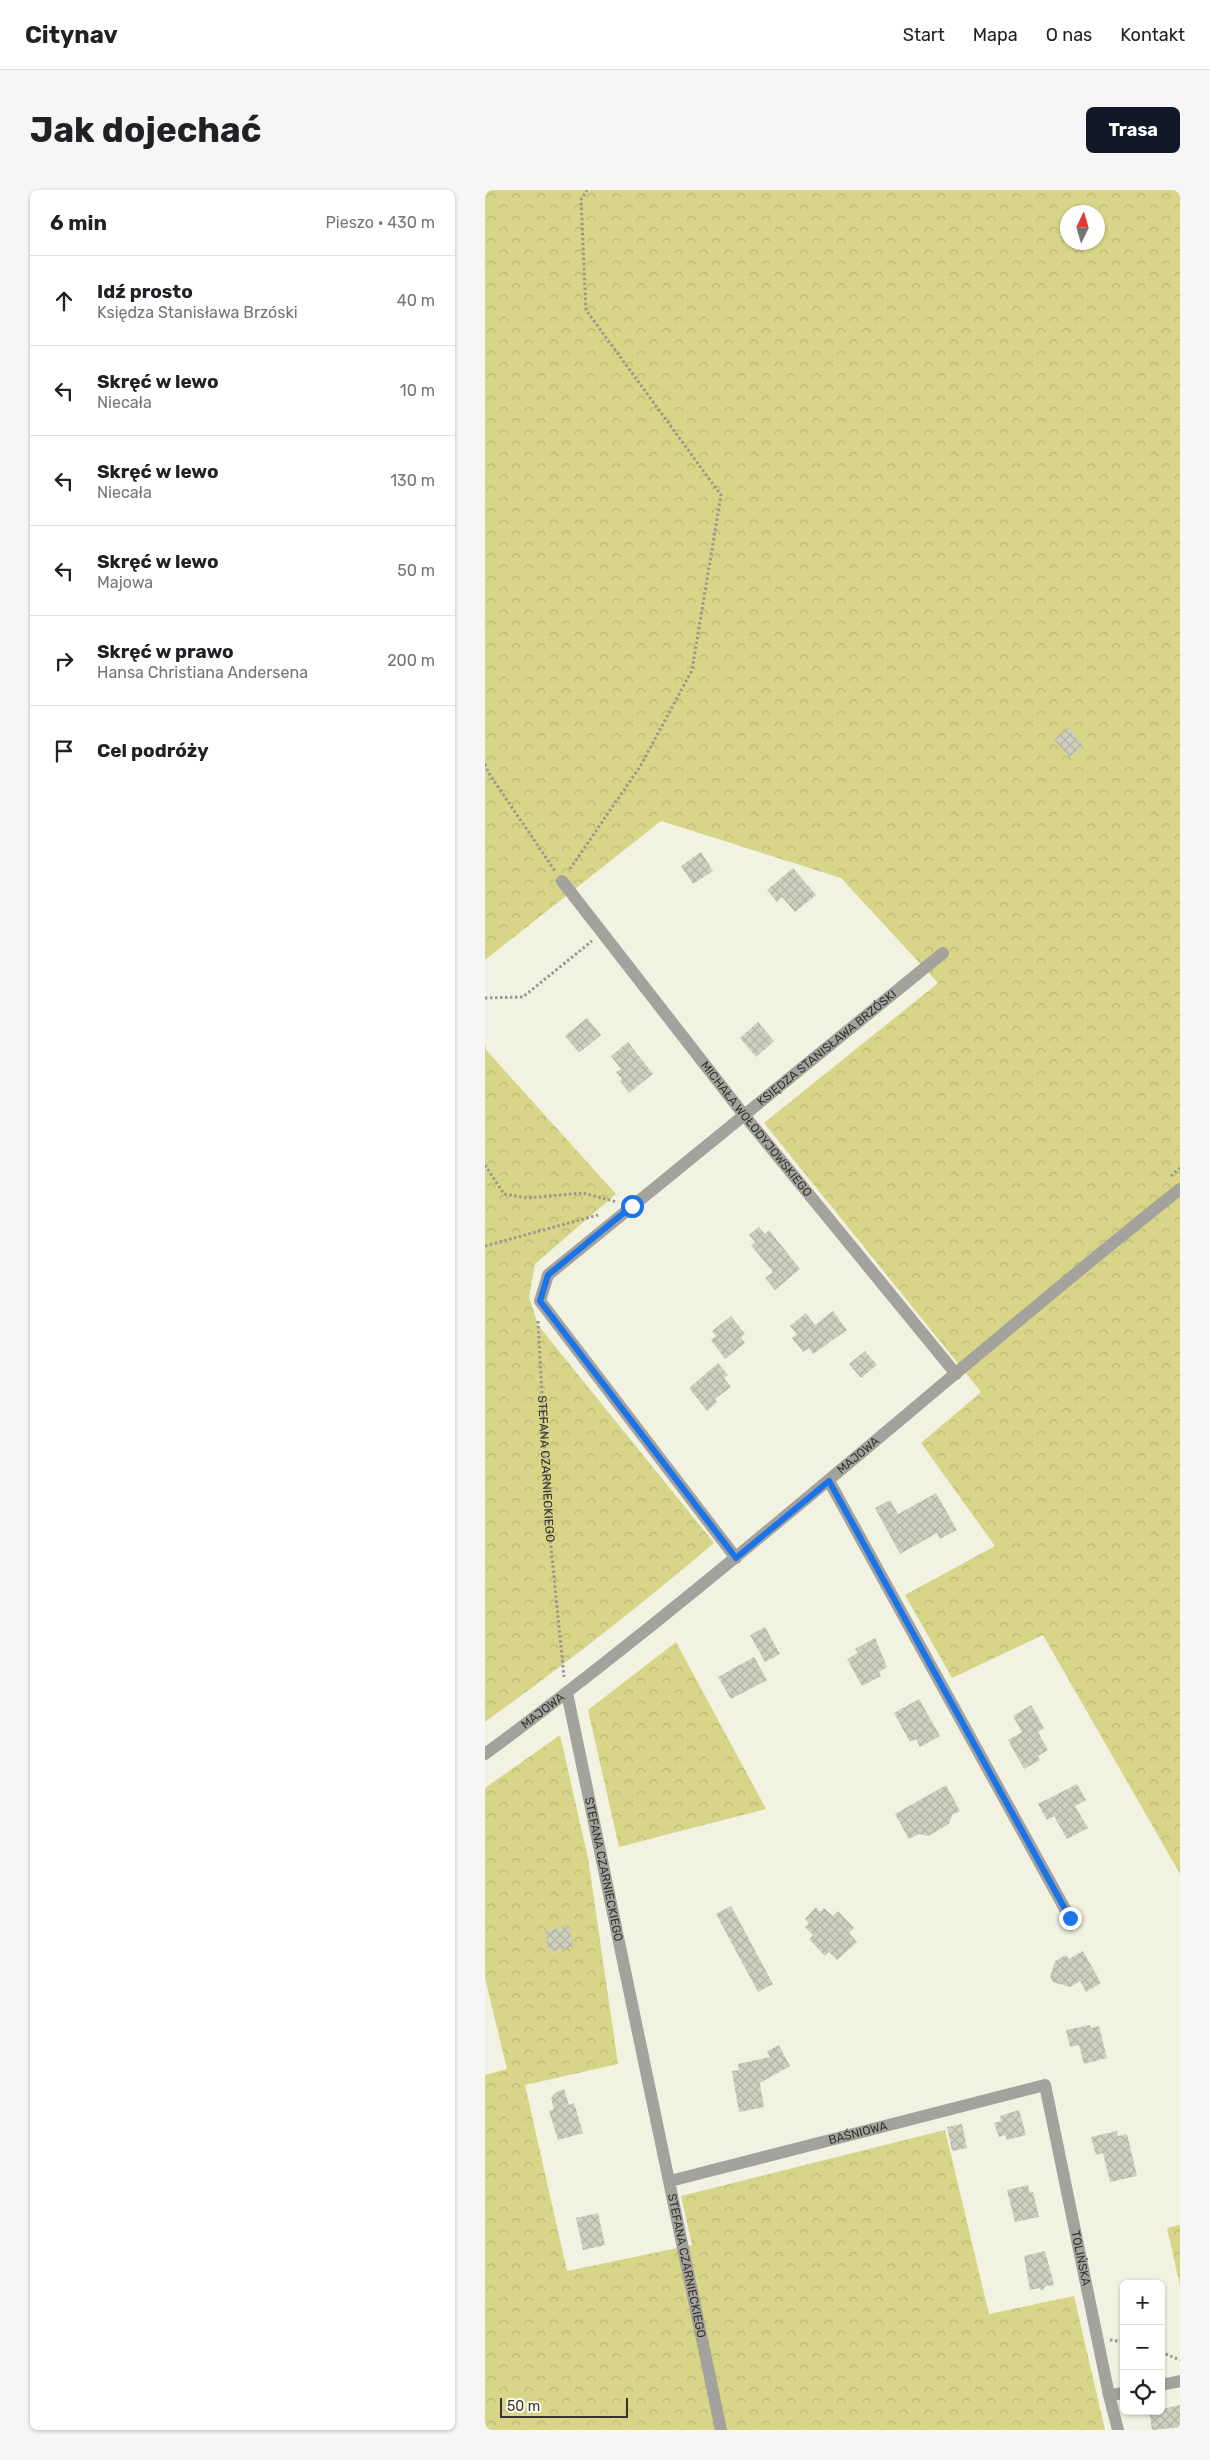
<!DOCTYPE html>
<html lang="pl">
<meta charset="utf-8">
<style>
body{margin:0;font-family:Rubik,sans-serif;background:#f6f6f6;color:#202124}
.controls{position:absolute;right:15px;bottom:15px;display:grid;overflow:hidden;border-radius:8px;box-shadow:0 1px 4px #0004}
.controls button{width:45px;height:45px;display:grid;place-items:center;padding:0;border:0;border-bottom:1px solid #e0e0e0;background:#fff;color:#202124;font:25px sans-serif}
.compass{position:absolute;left:575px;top:15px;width:45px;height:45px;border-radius:50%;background:#fff;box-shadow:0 1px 4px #0004;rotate:5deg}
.scale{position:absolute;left:15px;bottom:12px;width:128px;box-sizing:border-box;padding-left:5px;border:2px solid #35352e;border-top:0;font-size:14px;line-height:18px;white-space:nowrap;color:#35352e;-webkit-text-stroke:4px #fffff2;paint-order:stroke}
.stop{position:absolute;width:15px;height:15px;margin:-11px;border:4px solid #1a73e8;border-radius:50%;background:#fff}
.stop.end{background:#1a73e8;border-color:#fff;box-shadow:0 1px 5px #0008}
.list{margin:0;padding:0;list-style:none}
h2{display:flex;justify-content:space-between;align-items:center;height:65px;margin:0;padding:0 20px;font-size:21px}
h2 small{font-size:16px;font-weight:400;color:#757577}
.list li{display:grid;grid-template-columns:32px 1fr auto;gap:15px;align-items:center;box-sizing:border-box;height:90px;padding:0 20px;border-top:1px solid #e0e0e0}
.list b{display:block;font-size:19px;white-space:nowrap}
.list p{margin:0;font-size:16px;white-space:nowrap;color:#757577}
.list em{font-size:16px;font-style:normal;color:#757577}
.icon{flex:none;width:28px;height:28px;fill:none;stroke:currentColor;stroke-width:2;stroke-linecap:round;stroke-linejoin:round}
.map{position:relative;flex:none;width:695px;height:2240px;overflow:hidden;border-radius:8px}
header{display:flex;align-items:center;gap:30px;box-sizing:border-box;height:70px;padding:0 25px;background:#fff;border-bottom:1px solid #e0e0e0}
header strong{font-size:24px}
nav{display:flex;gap:28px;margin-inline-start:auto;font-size:18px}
.intro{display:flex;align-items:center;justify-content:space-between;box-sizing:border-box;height:120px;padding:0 30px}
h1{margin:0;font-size:35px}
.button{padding:12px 22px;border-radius:8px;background:#111827;color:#fff;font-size:18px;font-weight:700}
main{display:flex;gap:30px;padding:0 30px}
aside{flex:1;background:#fff;border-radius:8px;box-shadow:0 1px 4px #0004}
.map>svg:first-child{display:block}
.forest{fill:url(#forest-crowns);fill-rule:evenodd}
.building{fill:url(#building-cross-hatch)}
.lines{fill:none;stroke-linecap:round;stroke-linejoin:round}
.path{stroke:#99998d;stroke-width:3;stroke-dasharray:2.5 2.5;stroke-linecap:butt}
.minor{stroke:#a3a29c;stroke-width:12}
.route{stroke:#1a73e8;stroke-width:6}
.labels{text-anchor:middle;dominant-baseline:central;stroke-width:4;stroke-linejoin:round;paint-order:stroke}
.street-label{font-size:12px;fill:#35352e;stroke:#fffff2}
</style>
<header>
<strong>Citynav</strong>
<nav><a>Start</a><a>Mapa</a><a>O nas</a><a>Kontakt</a></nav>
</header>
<div class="intro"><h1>Jak dojechać</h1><a class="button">Trasa</a></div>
<main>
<aside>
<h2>6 min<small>Pieszo · 430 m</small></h2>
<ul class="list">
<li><svg class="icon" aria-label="ahead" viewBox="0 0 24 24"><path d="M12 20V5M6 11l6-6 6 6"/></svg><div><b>Idź prosto</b><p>Księdza Stanisława Brzóski</p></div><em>40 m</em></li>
<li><svg class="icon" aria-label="left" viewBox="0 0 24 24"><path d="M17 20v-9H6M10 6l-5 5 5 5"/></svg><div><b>Skręć w lewo</b><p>Niecała</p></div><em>10 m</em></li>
<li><svg class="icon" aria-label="left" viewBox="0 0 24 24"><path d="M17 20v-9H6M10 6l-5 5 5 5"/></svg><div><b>Skręć w lewo</b><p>Niecała</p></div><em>130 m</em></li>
<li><svg class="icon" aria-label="left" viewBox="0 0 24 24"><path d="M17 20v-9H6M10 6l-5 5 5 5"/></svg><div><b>Skręć w lewo</b><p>Majowa</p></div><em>50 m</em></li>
<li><svg class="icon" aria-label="right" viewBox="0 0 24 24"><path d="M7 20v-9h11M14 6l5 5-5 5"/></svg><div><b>Skręć w prawo</b><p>Hansa Christiana Andersena</p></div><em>200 m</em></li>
<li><svg class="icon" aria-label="arrive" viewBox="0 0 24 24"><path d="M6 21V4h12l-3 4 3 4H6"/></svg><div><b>Cel podróży</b></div></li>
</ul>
</aside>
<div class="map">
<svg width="695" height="2240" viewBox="0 0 695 2240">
<defs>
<pattern id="forest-crowns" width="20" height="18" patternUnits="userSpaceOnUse" patternTransform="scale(1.25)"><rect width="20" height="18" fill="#d9d588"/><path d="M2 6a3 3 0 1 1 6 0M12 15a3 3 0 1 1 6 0" fill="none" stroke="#bbb776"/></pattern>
<pattern id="building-cross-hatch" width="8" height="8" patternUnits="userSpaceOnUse" patternTransform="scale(1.25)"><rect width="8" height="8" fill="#cfcfbf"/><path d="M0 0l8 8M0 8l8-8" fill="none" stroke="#b2b2a4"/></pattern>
</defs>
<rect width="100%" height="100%" fill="#f2f2e2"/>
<g class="forest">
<path d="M0 0H695V1684L558 1445 467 1488 420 1405 510 1356 436 1253 496 1202 279 933 453 793 356 688 176 631 0 770ZM582 22H612V52H582Z"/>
<path d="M0 852 1 860 131 1004 50 1074 44 1107 53 1135 229 1353C155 1416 79 1475 0 1532Z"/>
<path d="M191 1452 281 1619 134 1657 103 1520Z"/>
<path d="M75 1545 103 1668 133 1874 40 1895 82 2081 207 2055 196 2006 460 1940 504 2124 589 2106 620 2240H0V1885L22 1879 0 1788V1598Z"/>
<path d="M695 2035V2096L682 2038Z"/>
</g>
<g class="building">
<path d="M583 537 598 556 584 567 569 549Z"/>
<path d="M216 662 228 681 208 694 196 676Z"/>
<path d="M308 678 331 705 310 722 297 707 292 712 282 700Z"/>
<path d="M102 828 116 845 94 863 80 846Z"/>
<path d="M273 832 289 851 271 867 255 848Z"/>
<path d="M143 852 168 884 144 903 135 891 137 889 131 882 136 879 126 866Z"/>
<path d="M274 1037 280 1044 284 1040 315 1079 290 1100 280 1088 288 1082 266 1055 270 1052 264 1045Z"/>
<path d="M348 1121 362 1140 328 1164 324 1158 318 1162 307 1148 312 1144 305 1136 321 1123 330 1135Z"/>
<path d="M246 1126 260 1144 256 1147 260 1153 240 1169 226 1150 231 1146 227 1141Z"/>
<path d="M380 1161 392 1175 376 1188 364 1174Z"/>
<path d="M233 1173 243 1185 239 1188 246 1197 230 1209 232 1212 222 1221 204 1198Z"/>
<path d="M451 1303 472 1340 455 1349 452 1343 415 1364 390 1318 405 1310 413 1324Z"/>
<path d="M280 1437 295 1464 280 1472 265 1445Z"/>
<path d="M390 1448 402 1477 394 1482 396 1486 377 1496 362 1469 373 1463 370 1459Z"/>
<path d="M269 1467 282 1490 246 1509 233 1487Z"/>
<path d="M434 1509 455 1546 435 1557 431 1549 425 1552 409 1523Z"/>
<path d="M546 1515 559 1538 553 1542 563 1560 553 1566 555 1570 539 1579 523 1550 537 1542 528 1526Z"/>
<path d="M592 1594 601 1610 590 1616 603 1638 582 1649 569 1626 562 1630 553 1614Z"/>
<path d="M461 1595 475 1621 467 1625 464 1634 443 1646 434 1644 424 1649 410 1624Z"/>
<path d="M246 1716 288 1794 273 1802 231 1724Z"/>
<path d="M331 1717 335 1722 339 1718 348 1726 353 1721 369 1738 364 1743 372 1752 352 1770 344 1762 340 1766 324 1749 328 1745 320 1737 324 1733 320 1729Z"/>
<path d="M84 1736 88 1757 64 1762 60 1741Z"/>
<path d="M598 1761 616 1793 601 1802 595 1791 585 1797 568 1792 565 1787 570 1771 581 1765 584 1769Z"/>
<path d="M605 1835 606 1838 614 1836 622 1868 599 1874 594 1855 585 1857 581 1840Z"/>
<path d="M294 1855 305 1876 275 1893 279 1917 254 1922 247 1881 254 1880 253 1874 285 1867 282 1861Z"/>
<path d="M79 1899 84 1915 89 1913 98 1943 73 1950 64 1921 69 1919 66 1908 70 1903Z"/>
<path d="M534 1920 541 1945 522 1950 520 1945 514 1947 509 1933 516 1931 515 1926Z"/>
<path d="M477 1934 482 1958 467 1961 462 1937Z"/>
<path d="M632 1941 633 1946 642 1944 652 1986 625 1992 618 1963 611 1965 606 1947Z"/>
<path d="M543 1995 545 2003 548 2002 554 2027 530 2032 522 2000Z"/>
<path d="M113 2023 120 2055 98 2060 91 2028Z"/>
<path d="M560 2061 569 2095 561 2096 557 2101 554 2098 545 2100 539 2066Z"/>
<path d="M695 2215V2237L667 2240 664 2222Z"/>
</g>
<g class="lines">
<g class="path">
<path d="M0 574 3 582 70 681"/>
<path d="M85 679 156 575 207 480 236 305 101 120 96 10 102 0"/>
<path d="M0 808 38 807 107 751"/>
<path d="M0 975 19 1004 42 1008 98 1003 132 1012"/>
<path d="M686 986 695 978"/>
<path d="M0 1056 113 1025"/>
<path id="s1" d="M53 1131 64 1337 79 1487"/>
<path d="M625 2150 639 2152"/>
<path d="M676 2162 695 2170"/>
</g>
<g class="minor">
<path id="s2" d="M77 691 259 925 471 1184"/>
<path d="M344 1291 585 1728"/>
<path id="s3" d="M251 1368 55 1111 63 1085 458 763"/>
<path id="s4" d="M82 1503 236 2240"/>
<path id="s5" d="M0 1564C240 1387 461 1185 695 999"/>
<path id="s6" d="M185 1991 560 1895 624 2205 633 2240"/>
<path d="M676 2195 695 2191"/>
<path d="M624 2205 639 2203"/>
</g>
</g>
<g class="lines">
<path class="route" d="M147 1016 63 1085 55 1111 251 1368 344 1291 585 1728"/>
</g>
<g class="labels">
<g class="street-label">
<text stroke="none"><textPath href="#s3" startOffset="710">KSIĘDZA STANISŁAWA BRZÓSKI</textPath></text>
<text stroke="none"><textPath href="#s2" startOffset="315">MICHAŁA WOŁODYJOWSKIEGO</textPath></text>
<text stroke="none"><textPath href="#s5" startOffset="478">MAJOWA</textPath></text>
<text stroke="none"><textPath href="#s1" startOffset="148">STEFANA CZARNIECKIEGO</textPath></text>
<text stroke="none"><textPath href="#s5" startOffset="72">MAJOWA</textPath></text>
<text stroke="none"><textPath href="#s4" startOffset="180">STEFANA CZARNIECKIEGO</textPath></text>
<text stroke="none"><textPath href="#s6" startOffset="194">BAŚNIOWA</textPath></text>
<text stroke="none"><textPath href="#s6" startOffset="564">TOLIŃSKA</textPath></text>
<text stroke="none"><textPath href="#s4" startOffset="585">STEFANA CZARNIECKIEGO</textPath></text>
</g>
</g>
</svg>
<div class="controls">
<button>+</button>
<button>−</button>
<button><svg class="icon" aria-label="locate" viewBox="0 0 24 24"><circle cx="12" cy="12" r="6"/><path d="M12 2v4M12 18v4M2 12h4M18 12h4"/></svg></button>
</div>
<svg class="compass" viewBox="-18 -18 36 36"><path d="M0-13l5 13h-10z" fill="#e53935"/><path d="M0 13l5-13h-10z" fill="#757577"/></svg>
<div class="scale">50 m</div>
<div class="stop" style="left:147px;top:1016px"></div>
<div class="stop end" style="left:585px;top:1728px"></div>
</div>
</main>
